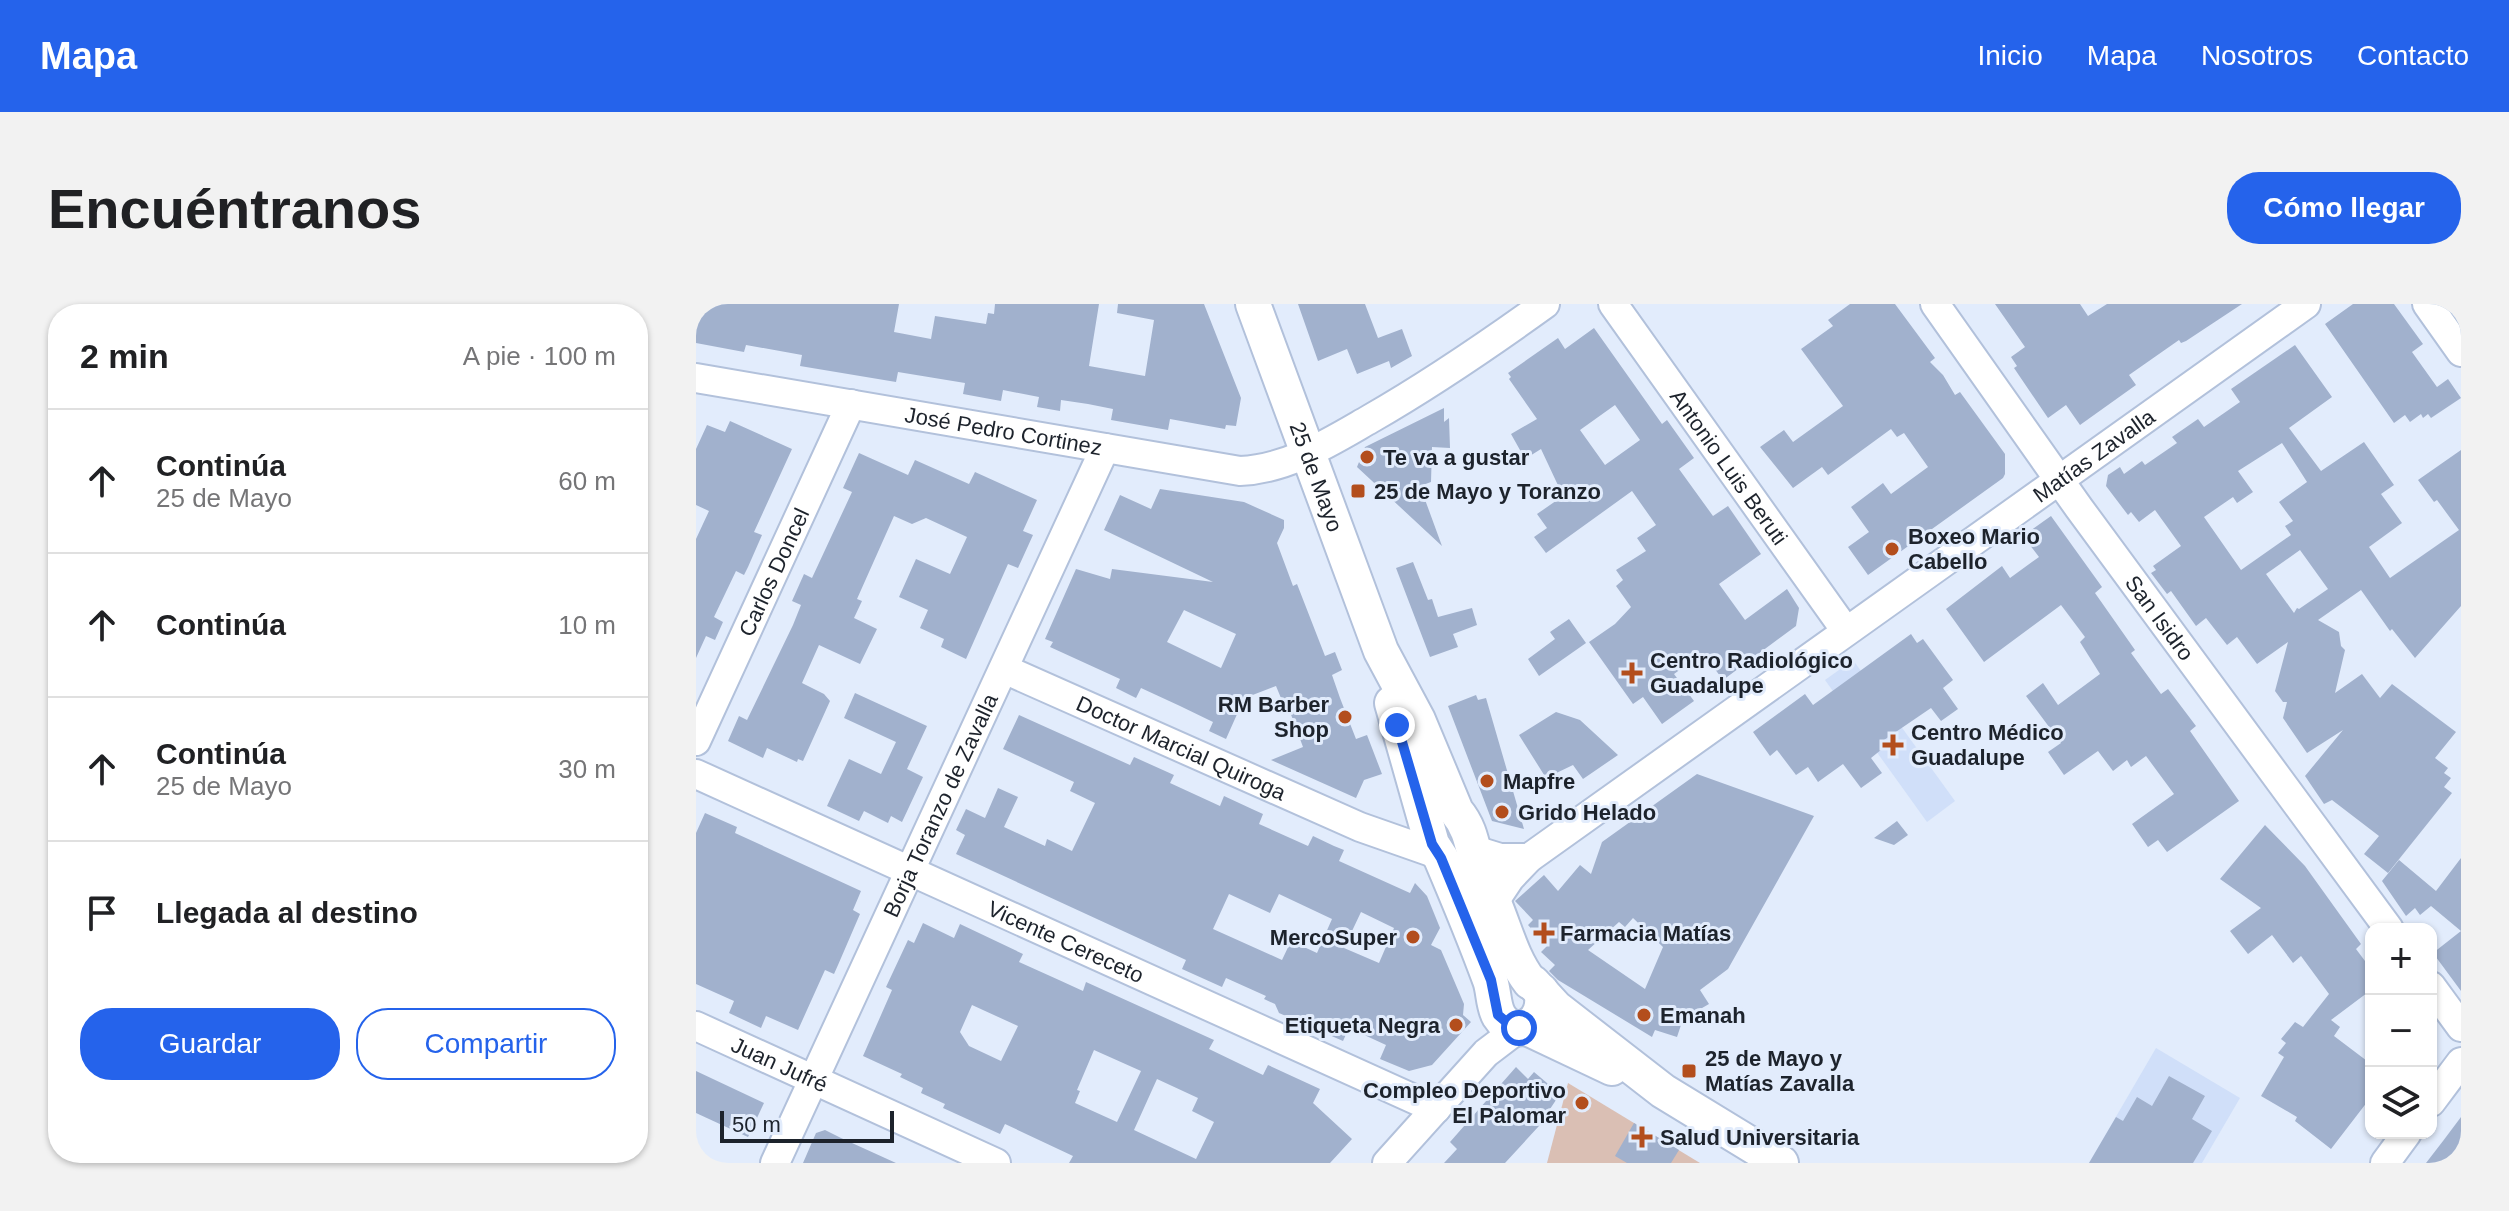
<!DOCTYPE html>
<html lang="es">
<meta charset="utf-8">
<style>
body{margin:0;font-family:Helvetica,sans-serif;background:#f2f2f2;color:#202124}
.controls{position:absolute;right:24px;bottom:24px;display:grid;overflow:hidden;border-radius:16px;box-shadow:0 2px 6px #0004}
.controls button{width:72px;height:72px;display:grid;place-items:center;padding:0;border:0;border-bottom:2px solid #e0e0e0;background:#fff;color:#202124;font:40px sans-serif}
.scale{position:absolute;left:24px;bottom:20px;width:174px;box-sizing:border-box;padding-left:8px;border:4px solid #1d232c;border-top:0;font-size:22px;line-height:28px;white-space:nowrap;color:#1d232c;-webkit-text-stroke:6px #e2ecfc;paint-order:stroke}
.stop{position:absolute;width:24px;height:24px;margin:-18px;border:6px solid #2563eb;border-radius:50%;background:#fff}
.stop.end{background:#2563eb;border-color:#fff;box-shadow:0 2px 8px #0008}
.list{margin:0;padding:0;list-style:none}
h2{display:flex;justify-content:space-between;align-items:center;height:104px;margin:0;padding:0 32px;font-size:34px}
h2 small{font-size:26px;font-weight:400;color:#757577}
.list li{display:grid;grid-template-columns:52px 1fr auto;gap:24px;align-items:center;box-sizing:border-box;height:144px;padding:0 32px;border-top:2px solid #e0e0e0}
.list b{display:block;font-size:30px;white-space:nowrap}
.list p{margin:0;font-size:26px;white-space:nowrap;color:#757577}
.list em{font-size:26px;font-style:normal;color:#757577}
.actions{display:flex;gap:16px;padding:24px 32px}
.actions a{flex:1;padding:18px 0;border:2px solid #2563eb;border-radius:32px;text-align:center;font-size:28px;color:#2563eb}
.actions .main{background:#2563eb;color:#fff}
.icon{flex:none;width:44px;height:44px;fill:none;stroke:currentColor;stroke-width:2;stroke-linecap:round;stroke-linejoin:round}
.map{position:relative;flex:none;width:1765px;height:859px;overflow:hidden;border-radius:32px}
header{display:flex;align-items:center;gap:48px;box-sizing:border-box;height:112px;padding:0 40px;background:#2563eb;color:#fff}
header strong{font-size:38px}
nav{display:flex;gap:44px;margin-inline-start:auto;font-size:28px}
.intro{display:flex;align-items:center;justify-content:space-between;box-sizing:border-box;height:192px;padding:0 48px}
h1{margin:0;font-size:56px}
.button{padding:20px 36px;border-radius:32px;background:#2563eb;color:#fff;font-size:28px;font-weight:700}
main{display:flex;gap:48px;padding:0 48px}
aside{flex:1;background:#fff;border-radius:32px;box-shadow:0 2px 6px #0004}
.map>svg:first-child{display:block}
.built{fill:#d0dff9}
.green{fill:#dabfb4}
.building{fill:#a1b1cd;fill-rule:evenodd}
.lines{fill:none;stroke-linecap:round;stroke-linejoin:round}
.minor-casing{stroke:#b2c1db;stroke-width:32}
.tertiary-casing{stroke:#b2c1db;stroke-width:38}
.minor{stroke:#fff;stroke-width:28}
.tertiary{stroke:#fff;stroke-width:34}
.route{stroke:#2563eb;stroke-width:10}
.poi-dot{fill:#b34e1d;stroke:#e2ecfc;stroke-width:3}
.labels{text-anchor:middle;dominant-baseline:central;stroke-width:6;stroke-linejoin:round;paint-order:stroke}
.street-label{font-size:22px;fill:#1d232c;stroke:#e2ecfc}
.poi-label{font-size:22px;font-weight:bold;fill:#1d232c;stroke:#e2ecfc;text-anchor:start}
</style>
<header>
<strong>Mapa</strong>
<nav><a>Inicio</a><a>Mapa</a><a>Nosotros</a><a>Contacto</a></nav>
</header>
<div class="intro"><h1>Encuéntranos</h1><a class="button">Cómo llegar</a></div>
<main>
<aside>
<h2>2 min<small>A pie · 100 m</small></h2>
<ul class="list">
<li><svg class="icon" aria-label="ahead" viewBox="0 0 24 24"><path d="M12 20V5M6 11l6-6 6 6"/></svg><div><b>Continúa</b><p>25 de Mayo</p></div><em>60 m</em></li>
<li><svg class="icon" aria-label="ahead" viewBox="0 0 24 24"><path d="M12 20V5M6 11l6-6 6 6"/></svg><div><b>Continúa</b></div><em>10 m</em></li>
<li><svg class="icon" aria-label="ahead" viewBox="0 0 24 24"><path d="M12 20V5M6 11l6-6 6 6"/></svg><div><b>Continúa</b><p>25 de Mayo</p></div><em>30 m</em></li>
<li><svg class="icon" aria-label="arrive" viewBox="0 0 24 24"><path d="M6 21V4h12l-3 4 3 4H6"/></svg><div><b>Llegada al destino</b></div></li>
</ul>
<div class="actions"><a class="main">Guardar</a><a>Compartir</a></div>
</aside>
<div class="map">
<svg width="1765" height="859" viewBox="0 0 1765 859">
<rect width="100%" height="100%" fill="#e2ecfc"/>
<g class="built">
<path d="M1157 356 1259 497 1231 518 1129 376Z"/>
<path d="M1460 744 1544 794 1506 859H1393Z"/>
</g>
<path class="green" d="M872 779 1004 859H851Z"/>
<g class="building">
<path d="M0 0H203L198 28 235 35 239 12 290 20 292 9 298 10 299 0H403L393 62 449 72 458 16 421 9 422 0H508L545 94 540 122 530 121 529 125 474 115 472 126 415 116 417 105 392 100 365 96 364 107 341 103 343 93 307 86 305 97 267 90 269 79 202 68 200 78 104 62 106 51 50 41 48 48 0 39Z"/>
<path d="M602 0H669L682 34 706 25 716 52 695 64 693 57 661 70 651 45 622 57Z"/>
<path d="M1154 0H1199L1239 54 1234 58 1247 71 1259 91 1264 88 1309 150V170L1307 174 1172 271 1152 243 1173 228 1155 203 1187 179 1195 190 1232 163 1208 129 1201 133 1195 125 1132 171 1126 163 1097 184 1064 143 1088 126 1097 138 1147 102 1105 45 1137 22 1132 16Z"/>
<path d="M1299 0H1384L1392 12 1411 0H1546L1490 37 1485 39 1483 36 1433 71 1440 81 1384 121 1370 101 1352 114 1318 64 1321 62 1315 53 1329 43Z"/>
<path d="M1657 0H1698L1727 40 1716 48 1741 83 1752 75 1765 94 1735 114 1732 110 1727 114 1725 110 1714 118 1709 111 1698 119 1629 20Z"/>
<path d="M898 24 966 120 971 116 998 154 983 165 1017 212 1032 202 1065 250 1023 280 1049 316 1091 285 1103 304 1100 322 1027 376 1007 349 978 370 998 397 966 420 947 393 937 400 893 338 919 320 935 303 920 282 927 276 920 266 950 247 941 234 960 221 936 187 850 249 838 233 851 224 841 210 867 192 845 145 829 155 815 130 841 115 813 75 815 73 812 69 862 34 869 45ZM919 101 944 136 909 161 884 126Z"/>
<path d="M1599 41 1636 93 1593 124 1625 167 1668 138 1698 181 1685 190 1706 219 1673 243 1694 274 1763 226 1741 196 1738 198 1722 176 1765 146V302L1719 354 1696 325 1694 327 1665 286 1622 316 1643 328 1645 342 1649 346 1639 389 1666 370 1684 394 1696 380 1760 428 1739 454 1752 464 1748 469 1755 474 1748 483 1756 489 1692 569 1668 550 1683 532 1636 496 1628 500 1609 472 1647 426 1611 449 1587 414 1591 398H1587L1579 387 1592 338 1561 360 1541 333 1531 341 1510 314 1500 322 1475 287 1471 290 1455 269 1460 266 1457 262 1485 242 1459 206 1443 218 1435 208 1432 211 1410 182 1412 171 1424 163 1428 170 1446 157 1449 161 1481 139 1476 133 1502 115 1508 123 1544 98 1535 85ZM1586 139 1611 178 1583 198 1597 217 1589 222 1595 231 1545 266 1508 213 1537 193 1541 199 1557 188 1542 167ZM1604 246 1632 285 1603 305 1601 304 1598 309 1570 270Z"/>
<path d="M748 104V118L753 114 754 144 736 143 735 178 724 182 746 242 661 163 669 143Z"/>
<path d="M34 117 96 145 58 228 66 231 52 263 48 271 40 267 18 313 27 318 19 336 10 332 0 354V235L13 207 0 201V145L11 121 29 128Z"/>
<path d="M163 149 212 171 219 156 273 180 279 168 341 196 327 227 337 231 322 264 312 260 270 355 245 343 248 335 224 324 232 306 203 293 220 255 254 270 271 233 230 214 216 220 198 212 161 295 166 297 158 314 181 325 164 360 123 341 106 379 128 390 134 397 107 457 102 455 101 458 71 444 67 454 32 437 43 412 51 416 97 321 105 301 96 297 108 270 116 274 156 188 147 184Z"/>
<path d="M464 185 548 198 588 216V224L581 239 597 282 601 280 629 352 639 348 646 366 636 371 644 394 660 435 671 431 686 470 668 476 660 494 575 456 607 443 590 397 587 399 580 382 554 392 550 390 530 435 513 427 517 418 484 402 445 384 440 394 420 384 424 375 354 343 357 338 349 335 380 265 414 275 416 265 517 278 408 226 424 191 455 205ZM488 306 540 330 525 364 471 338Z"/>
<path d="M1355 212 1406 283 1399 289 1439 346 1435 349 1465 390 1472 385 1500 422 1494 427 1543 497 1471 548 1462 536 1452 543 1436 520 1478 490 1450 452 1435 463 1431 456 1417 467 1402 447 1368 471 1352 448 1365 439 1330 392 1347 379 1362 401 1404 370 1384 338 1389 333 1365 301 1288 358 1250 305 1306 262 1314 274 1343 253 1327 232Z"/>
<path d="M717 258 732 296 736 295 742 313 776 304 781 321 757 330 762 343 734 353 700 264Z"/>
<path d="M873 315 890 339 843 372 832 355 859 335 854 328Z"/>
<path d="M1215 330 1221 339 1227 335 1257 376 1247 384 1262 405 1245 417 1235 404 1188 436 1191 441 1175 454 1186 469 1165 484 1147 460 1122 478 1112 463 1100 471 1081 446 1074 452 1057 428 1109 390 1117 401Z"/>
<path d="M159 389 231 422 211 465 227 473 206 518 195 512 192 519 168 507 163 517 131 502 153 455 185 470 200 438 148 414Z"/>
<path d="M780 391 782 396 790 394 828 525 796 517 752 402Z"/>
<path d="M860 408 884 416 922 451 887 475 877 461 850 474 823 431Z"/>
<path d="M323 411 434 461 438 453 478 471 474 479 524 502 528 492 556 505 567 510 563 520 612 542 617 532 638 542 648 546 643 557 714 589 719 579 731 592 744 624 735 641 745 646 768 700 767 711 775 718 736 761 713 767 684 755 690 741 653 724 647 737 583 709 579 700 568 695 570 692 530 674 526 683 486 665 490 656 260 550 269 531 260 526 270 505 289 514 302 484 322 493 308 523 349 542 351 535 376 547 399 499 374 487 378 478 307 445ZM533 590 574 609 583 590 636 615 621 649 595 637 586 656 517 625ZM665 608 698 624 683 659 648 644Z"/>
<path d="M1001 470 1118 512 1032 665 1004 686 1013 700 987 715 981 733 959 726 956 733 862 676 853 667 859 661 845 648 851 642 832 621 837 616 819 597 848 571 862 587 884 561 895 570 906 538ZM937 614 967 643 949 685 892 646 923 618 929 623Z"/>
<path d="M9 509 41 523 39 529 165 587 157 606 164 610 142 661 138 670 129 666 102 726 70 712 65 724 33 709 38 697 0 680V529Z"/>
<path d="M1201 517 1212 531 1198 541 1178 534Z"/>
<path d="M1569 521 1609 562 1665 640 1660 645 1675 665V686L1635 716 1644 723 1638 732 1675 760V793L1635 845 1599 817 1601 813 1565 792 1588 753 1582 749 1590 739 1585 735 1599 718 1607 723 1633 690 1605 652 1597 659 1576 631 1552 650 1534 627 1565 604 1524 575Z"/>
<path d="M1765 554V687L1737 649 1765 627 1735 602 1724 611 1719 604 1710 612 1686 577 1703 556 1740 587Z"/>
<path d="M227 619 258 634 264 620 327 650 323 658 363 676 387 687 390 678 518 736 513 745 567 771 572 761 624 785 617 799 656 835 634 859H373L377 852 309 820 304 830 247 804 249 800 225 789 227 784 204 773 206 770 167 752 196 686 190 683 212 636 218 639ZM276 701 322 722 305 757 273 742 264 728ZM398 746 445 767 421 818 379 799 384 787 381 786ZM461 775 502 794 496 807 518 818 500 855 438 826Z"/>
<path d="M820 763 832 775 838 768 864 790 852 808 854 810 809 859H748L761 845 754 838Z"/>
<path d="M0 767 68 799 52 833 0 809Z"/>
<path d="M1473 772 1509 792 1496 815 1516 827 1497 859H1393L1420 813 1427 817 1441 793 1456 802Z"/>
<path d="M1765 813V859H1730L1747 837Z"/>
<path d="M938 819 983 846 975 859H931L919 852Z"/>
<path d="M129 826 145 834 200 859H107L120 829Z"/>
</g>
<g class="lines">
<defs>
<g id="minor">
<path id="s1" d="M917 0 1150 327"/>
<path id="s2" d="M1239 0 1383 204 1693 625"/>
<path d="M1731 0 1765 48"/>
<path id="s3" d="M0 74 544 167C592 165 634 138 674 115 735 80 792 41 849 0"/>
<path id="s4" d="M308 365 664 523 741 550"/>
<path id="s5" d="M0 437 155 100"/>
<path id="s6" d="M0 470 740 805"/>
<path d="M778 546 804 554H833"/>
<path id="s7" d="M798 598 814 574 833 554 1610 0"/>
<path d="M1735 682 1765 723"/>
<path id="s8" d="M0 722 300 859"/>
<path d="M1735 798 1765 758"/>
<path id="s9" d="M79 859 409 144"/>
<path d="M691 859 790 749 823 724"/>
<path d="M1689 859 1711 829"/>
</g>
<g id="tertiary">
<path id="s10" d="M557 0 685 347 722 416 760 507C772 521 775 535 779 552 783 568 791 584 798 599 809 625 816 655 834 678"/>
<path d="M696 399 736 540 745 554C762 594 779 635 794 676 798 687 797 702 803 712 820 739 853 718 845 687"/>
<path d="M837 679 860 704 967 787 1085 859"/>
<path d="M829 723 916 764"/>
</g>
</defs>
<use href="#minor" class="minor-casing"/>
<use href="#tertiary" class="tertiary-casing"/>
<use href="#minor" class="minor"/>
<use href="#tertiary" class="tertiary"/>
</g>
<g class="lines">
<path class="route" d="M701 421 736 540 745 554 795 676 802 711 815 722 823 724"/>
</g>
<g class="poi-dot">
<circle cx="671" cy="153" r="8"/>
<rect x="654" y="179" width="16" height="16" rx="4"/>
<circle cx="1196" cy="245" r="8"/>
<path d="M932 357h8v8h8v8h-8v8h-8v-8h-8v-8h8z"/>
<circle cx="649" cy="413" r="8"/>
<path d="M1193 429h8v8h8v8h-8v8h-8v-8h-8v-8h8z"/>
<circle cx="791" cy="477" r="8"/>
<circle cx="806" cy="508" r="8"/>
<path d="M844 617h8v8h8v8h-8v8h-8v-8h-8v-8h8z"/>
<circle cx="717" cy="633" r="8"/>
<circle cx="948" cy="711" r="8"/>
<circle cx="760" cy="721" r="8"/>
<rect x="985" y="759" width="16" height="16" rx="4"/>
<circle cx="886" cy="799" r="8"/>
<path d="M942 821h8v8h8v8h-8v8h-8v-8h-8v-8h8z"/>
</g>
<g class="labels">
<g class="street-label">
<text stroke="none"><textPath href="#s3" startOffset="312">José Pedro Cortinez</textPath></text>
<text stroke="none"><textPath href="#s7" startOffset="750">Matías Zavalla</textPath></text>
<text stroke="none"><textPath href="#s1" startOffset="200">Antonio Luis Beruti</textPath></text>
<text stroke="none"><textPath href="#s10" startOffset="184">25 de Mayo</textPath></text>
<text stroke="none"><textPath href="#s5" startOffset="186">Carlos Doncel</textPath></text>
<text stroke="none"><textPath href="#s2" startOffset="386">San Isidro</textPath></text>
<text stroke="none"><textPath href="#s4" startOffset="194">Doctor Marcial Quiroga</textPath></text>
<text stroke="none"><textPath href="#s9" startOffset="394">Borja Toranzo de Zavalla</textPath></text>
<text stroke="none"><textPath href="#s6" startOffset="406">Vicente Cereceto</textPath></text>
<text stroke="none"><textPath href="#s8" startOffset="92">Juan Jufré</textPath></text>
</g>
<g class="poi-label">
<text x="687" y="153">Te va a gustar</text>
<text x="678" y="187">25 de Mayo y Toranzo</text>
<text x="1212" y="232">Boxeo Mario<tspan x="1212" dy="25">Cabello</tspan></text>
<text x="954" y="356">Centro Radiológico<tspan x="954" dy="25">Guadalupe</tspan></text>
<text x="633" y="400" text-anchor="end">RM Barber<tspan x="633" dy="25">Shop</tspan></text>
<text x="1215" y="428">Centro Médico<tspan x="1215" dy="25">Guadalupe</tspan></text>
<text x="807" y="477">Mapfre</text>
<text x="822" y="508">Grido Helado</text>
<text x="864" y="629">Farmacia Matías</text>
<text x="701" y="633" text-anchor="end">MercoSuper</text>
<text x="964" y="711">Emanah</text>
<text x="744" y="721" text-anchor="end">Etiqueta Negra</text>
<text x="1009" y="754">25 de Mayo y<tspan x="1009" dy="25">Matías Zavalla</tspan></text>
<text x="870" y="786" text-anchor="end">Compleo Deportivo<tspan x="870" dy="25">El Palomar</tspan></text>
<text x="964" y="833">Salud Universitaria</text>
</g>
</g>
</svg>
<div class="controls">
<button>+</button>
<button>−</button>
<button><svg class="icon" aria-label="layers" viewBox="0 0 24 24"><path d="M12 4l9 5-9 5-9-5zM3 14l9 5 9-5"/></svg></button>
</div>
<div class="scale">50 m</div>
<div class="stop" style="left:823px;top:724px"></div>
<div class="stop end" style="left:701px;top:421px"></div>
</div>
</main>
